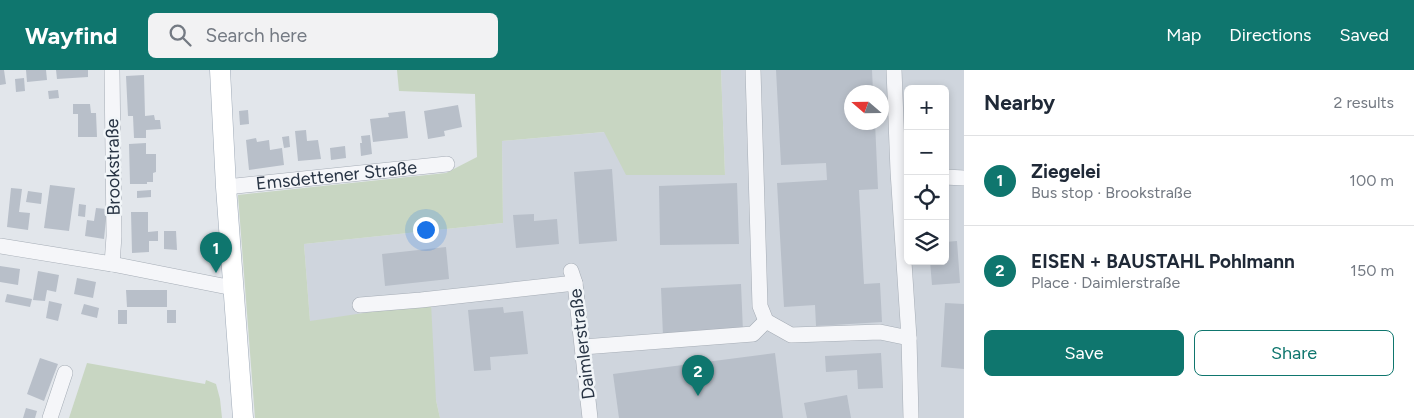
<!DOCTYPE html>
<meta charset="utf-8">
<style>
body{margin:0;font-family:Figtree,sans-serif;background:#f2f2f3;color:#1f2937}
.controls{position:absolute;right:15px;top:15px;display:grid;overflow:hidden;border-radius:8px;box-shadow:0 2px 8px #0003}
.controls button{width:45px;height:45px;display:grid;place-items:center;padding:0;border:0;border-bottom:1px solid #e0e1e3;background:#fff;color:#1f2937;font:25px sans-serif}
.compass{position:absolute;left:844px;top:15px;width:45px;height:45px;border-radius:50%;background:#fff;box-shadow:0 2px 8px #0003;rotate:290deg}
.you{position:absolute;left:425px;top:159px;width:18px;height:18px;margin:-12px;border:4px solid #fff;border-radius:50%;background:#1a73e8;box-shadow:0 0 0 8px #1a73e833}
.badge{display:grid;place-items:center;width:32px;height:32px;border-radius:50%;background:#0f766e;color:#fff;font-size:16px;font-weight:700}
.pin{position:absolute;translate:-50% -41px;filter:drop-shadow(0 1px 2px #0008)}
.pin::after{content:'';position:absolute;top:26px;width:18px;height:15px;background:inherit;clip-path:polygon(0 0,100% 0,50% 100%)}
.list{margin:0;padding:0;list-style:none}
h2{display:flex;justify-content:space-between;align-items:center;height:65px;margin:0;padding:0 20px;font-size:21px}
h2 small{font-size:16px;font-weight:400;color:#747a83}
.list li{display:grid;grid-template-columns:32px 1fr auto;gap:15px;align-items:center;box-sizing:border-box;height:90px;padding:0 20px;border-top:1px solid #e0e1e3}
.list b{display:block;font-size:19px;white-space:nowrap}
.list p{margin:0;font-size:16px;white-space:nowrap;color:#747a83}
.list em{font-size:16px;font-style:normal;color:#747a83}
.actions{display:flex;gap:10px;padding:15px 20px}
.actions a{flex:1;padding:11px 0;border:1px solid #0f766e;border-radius:8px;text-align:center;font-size:18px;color:#0f766e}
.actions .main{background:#0f766e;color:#fff}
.icon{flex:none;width:28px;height:28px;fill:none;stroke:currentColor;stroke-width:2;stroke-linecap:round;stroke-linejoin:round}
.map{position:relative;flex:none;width:964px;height:348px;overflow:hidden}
header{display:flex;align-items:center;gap:30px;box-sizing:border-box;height:70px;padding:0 25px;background:#0f766e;color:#fff}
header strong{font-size:24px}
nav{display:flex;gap:28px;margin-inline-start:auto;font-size:18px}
.search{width:350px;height:45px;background:#f2f2f3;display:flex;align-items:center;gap:12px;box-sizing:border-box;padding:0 18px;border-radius:8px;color:#747a83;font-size:19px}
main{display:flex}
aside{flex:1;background:#fff}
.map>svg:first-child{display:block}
.built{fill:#cfd5dd;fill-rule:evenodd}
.green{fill:#c8d6c2}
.building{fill:#b8bfc9}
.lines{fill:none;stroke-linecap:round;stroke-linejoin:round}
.minor-casing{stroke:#a6adb6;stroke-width:16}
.major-casing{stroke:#a0abb8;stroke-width:21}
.minor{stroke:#f5f6f9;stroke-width:15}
.major{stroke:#fff;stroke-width:20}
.labels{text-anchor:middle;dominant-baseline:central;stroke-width:5;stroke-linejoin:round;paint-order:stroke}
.street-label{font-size:18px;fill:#283444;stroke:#f1f5f8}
</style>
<header>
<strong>Wayfind</strong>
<div class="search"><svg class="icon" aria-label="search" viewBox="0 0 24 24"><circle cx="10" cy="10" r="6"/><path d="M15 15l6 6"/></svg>Search here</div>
<nav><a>Map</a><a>Directions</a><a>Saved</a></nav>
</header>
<main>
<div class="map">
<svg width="964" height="348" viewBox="0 0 964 348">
<rect width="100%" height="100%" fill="#e2e6eb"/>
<path class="built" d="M721 0H964V348H440L436 330 310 251 304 174 503 153 502 71 605 62 725 105ZM908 19H945V191H908ZM852 22H882V52H852Z"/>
<g class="green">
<path d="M397 0H721L725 105H626L604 62 502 71 503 153 304 174 310 251 431 233 436 330 440 348H255L238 125 446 103 477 87 475 24 399 21Z"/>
<path d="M87 293 205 314 206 310 216 314 220 329 222 348H69Z"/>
</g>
<g class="building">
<path d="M0 0H4L6 14 0 15Z"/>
<path d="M26 0H46L47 10 27 12Z"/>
<path d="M56 0H88V7L57 9Z"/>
<path d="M776 0H872L873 22H852V52H875L878 119 859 120 864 214 880 213 882 252 816 256 815 235 784 237 777 113 827 110 826 93 781 95Z"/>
<path d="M144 5 145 46 154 45 155 50H160L161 59 146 60V68H134L133 46H128L126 6Z"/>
<path d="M24 8 25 21 16 22 15 9Z"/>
<path d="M58 20 59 28 49 29 48 21Z"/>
<path d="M73 34H90L91 43H96L97 67H78V44H73Z"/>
<path d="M458 35 462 57 444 61 445 66 428 69 424 41Z"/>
<path d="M248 40 249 54 240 55 239 41Z"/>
<path d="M405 41 408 68 373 72 370 49 389 47 388 43Z"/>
<path d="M306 60 307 71 318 70 321 89 298 91 295 61Z"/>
<path d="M370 65 372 84 361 86 360 73H362L361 66Z"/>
<path d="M289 66 290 77 284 78 282 67Z"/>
<path d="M256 68 257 72 269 70 270 80 282 78 284 95 249 100 246 70Z"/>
<path d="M146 73V84H156V102L153 103V112H147V114H130L129 74Z"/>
<path d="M345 76 346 88 331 90 330 78Z"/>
<path d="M612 99 617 171 579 174 574 102Z"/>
<path d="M737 113 739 174 660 175 659 116Z"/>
<path d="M50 115 75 118 69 161 44 158Z"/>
<path d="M11 118 22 119 19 142 30 143 28 160 7 157Z"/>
<path d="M151 120V127L137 128V121Z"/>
<path d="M28 121 42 123 41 134 26 132Z"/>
<path d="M79 134 86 135 85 147 78 146Z"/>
<path d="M96 138 107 139 104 169 85 166 87 150 94 151Z"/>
<path d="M131 142H148V162L158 161V171H149V182L132 183Z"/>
<path d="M534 144V151L557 149 559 174 516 178 513 145Z"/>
<path d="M164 161H176L177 180 164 179Z"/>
<path d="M957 171 960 213 932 215 930 191H945V172Z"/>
<path d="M446 177 449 209 385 216 382 184Z"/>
<path d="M0 196 20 199 18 215 0 212Z"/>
<path d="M38 201 59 205 56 222 47 220 45 231 33 230Z"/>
<path d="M77 208 96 212 93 228 74 224Z"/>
<path d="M741 214 743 262 663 266 661 218Z"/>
<path d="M126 220H167V237H127Z"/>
<path d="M7 224 32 229 30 237 5 232Z"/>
<path d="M49 231 62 234 58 251 46 248Z"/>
<path d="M945 233 964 234V299L941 297Z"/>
<path d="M84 234 99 238 97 248 81 244Z"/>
<path d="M503 237 504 243 523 241 528 284 490 287 491 300 474 301 468 240Z"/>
<rect x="118" y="240" width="9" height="14"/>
<rect x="167" y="240" width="9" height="13"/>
<path d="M775 283 783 348H619L613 304Z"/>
<path d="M881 283 883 318 858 319 857 300 826 302 825 286Z"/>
<path d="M40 288 58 294 44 331 27 324Z"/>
<path d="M847 325 851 348H807L804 333Z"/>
<path d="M26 338 37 341 35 348H23Z"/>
</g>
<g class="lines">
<defs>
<g id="minor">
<path d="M112 0 114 166 112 194"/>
<path d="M753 0 760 236 766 251 791 265 880 262 909 268"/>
<path d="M894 0 898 101 909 268 911 348"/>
<path d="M945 107 964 108"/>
<path id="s1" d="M226 117 447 94"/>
<path d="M0 176 112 194 233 218"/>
<path d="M571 201 575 213 590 348"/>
<path d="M360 235 421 230 575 213"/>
<path d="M583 277 753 264 766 251"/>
<path d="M50 348 65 303"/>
</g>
<path id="major" d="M220 0 226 117 243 348"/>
</defs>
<use href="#minor" class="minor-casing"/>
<use href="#major" class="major-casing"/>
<use href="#minor" class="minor"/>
<use href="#major" class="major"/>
</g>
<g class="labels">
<g class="street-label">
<text transform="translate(113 97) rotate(-91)">Brookstraße</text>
<text stroke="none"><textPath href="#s1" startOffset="111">Emsdettener Straße</textPath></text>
<text transform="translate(582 274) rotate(-97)">Daimlerstraße</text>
</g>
</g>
</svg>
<div class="controls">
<button>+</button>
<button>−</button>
<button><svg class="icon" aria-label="locate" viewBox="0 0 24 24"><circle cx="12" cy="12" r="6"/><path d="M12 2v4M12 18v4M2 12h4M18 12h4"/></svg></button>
<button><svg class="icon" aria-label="layers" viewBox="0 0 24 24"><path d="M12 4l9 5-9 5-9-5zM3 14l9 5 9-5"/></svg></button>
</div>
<svg class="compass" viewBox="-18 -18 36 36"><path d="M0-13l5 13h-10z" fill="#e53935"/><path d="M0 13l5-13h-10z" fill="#747a83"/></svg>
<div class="you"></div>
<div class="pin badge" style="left:216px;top:203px">1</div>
<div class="pin badge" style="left:698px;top:326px">2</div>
</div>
<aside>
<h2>Nearby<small>2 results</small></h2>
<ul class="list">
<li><span class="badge">1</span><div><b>Ziegelei</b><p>Bus stop · Brookstraße</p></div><em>100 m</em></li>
<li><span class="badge">2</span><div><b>EISEN + BAUSTAHL Pohlmann</b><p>Place · Daimlerstraße</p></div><em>150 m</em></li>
</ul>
<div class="actions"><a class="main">Save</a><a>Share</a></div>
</aside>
</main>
